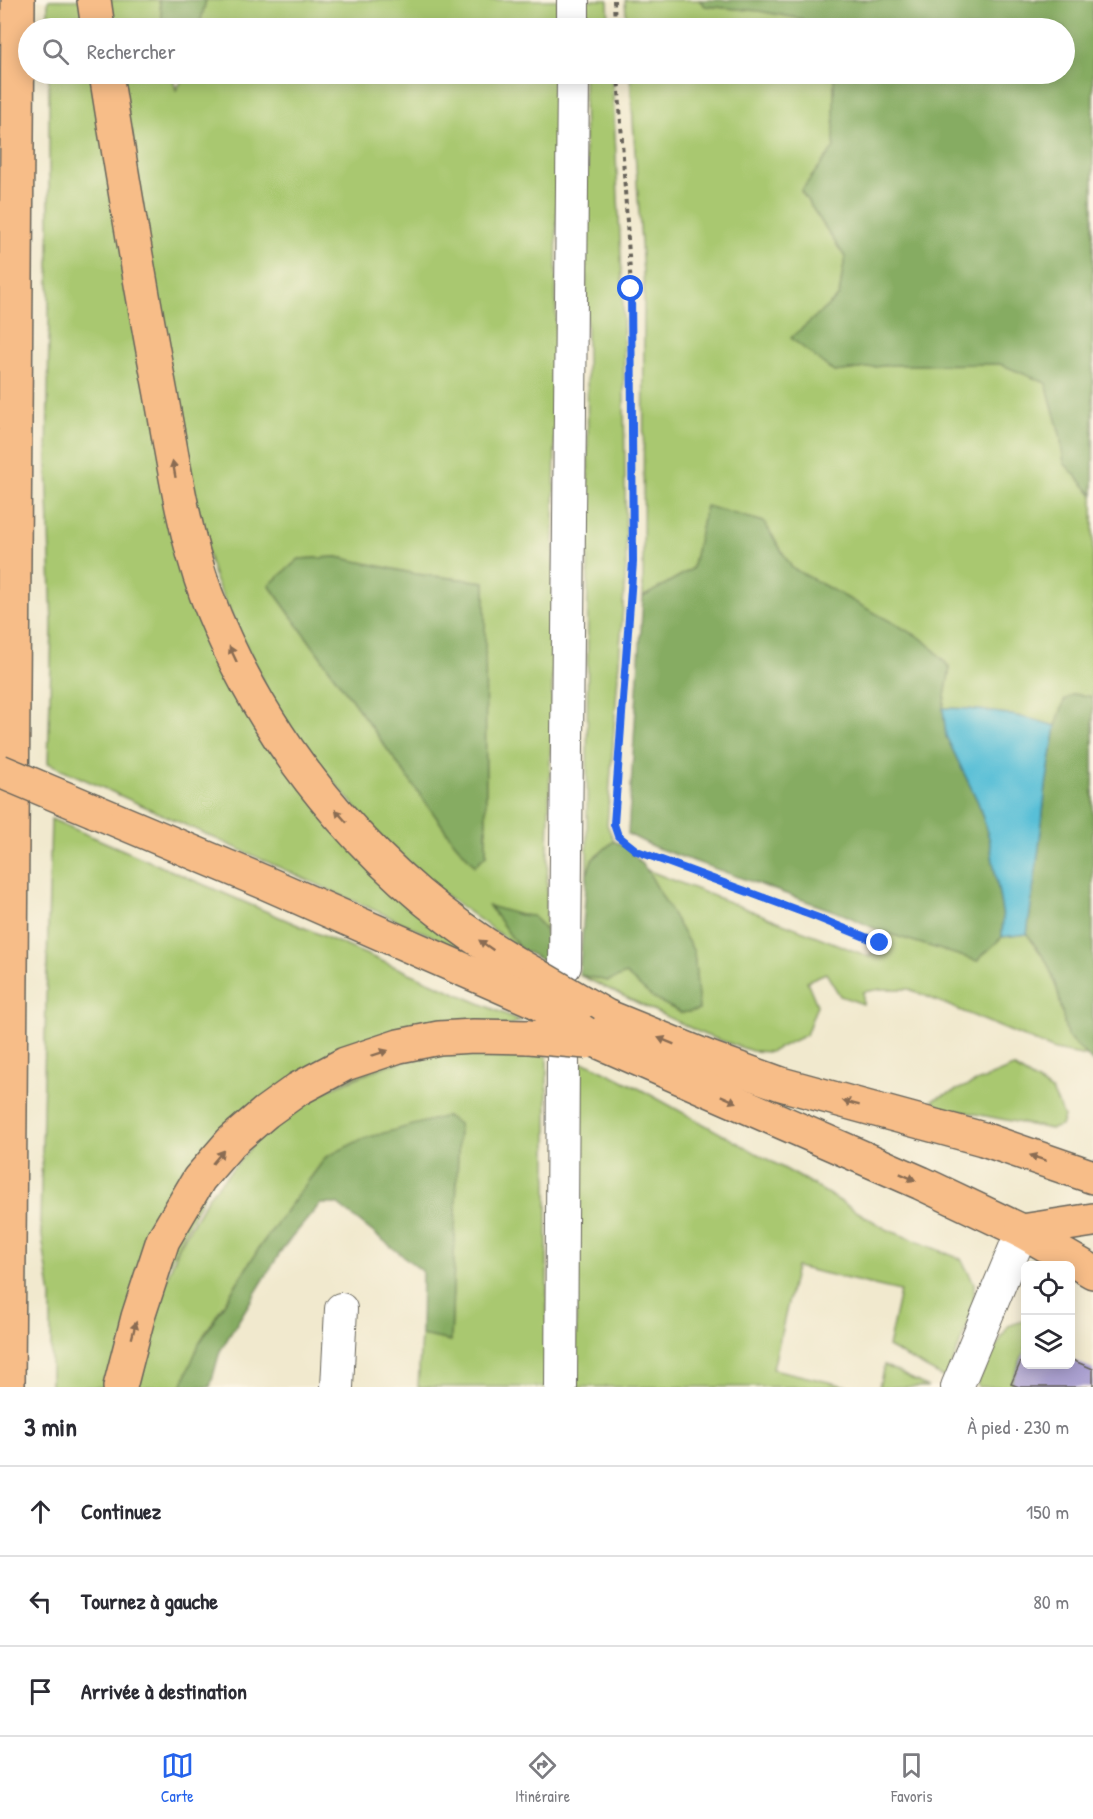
<!DOCTYPE html>
<html lang="fr">
<meta charset="utf-8">
<style>
body{margin:0;font-family:"Patrick Hand",sans-serif;background:#f2f2f3;color:#2b2b33}
.controls{position:absolute;right:18px;bottom:18px;display:grid;overflow:hidden;border-radius:9px;box-shadow:0 3px 15px #0003}
.controls button{width:54px;height:54px;display:grid;place-items:center;padding:0;border:0;border-bottom:2px solid #e1e1e2;background:#fff;color:#2b2b33;font:30px sans-serif}
.stop{position:absolute;width:18px;height:18px;margin:-14px;border:4px solid #2563eb;border-radius:50%;background:#fff}
.stop.end{background:#2563eb;border-color:#fff;box-shadow:0 2px 6px #0008}
.list{margin:0;padding:0;list-style:none}
h2{display:flex;justify-content:space-between;align-items:center;height:78px;margin:0;padding:0 24px;font-size:26px}
h2 small{font-size:20px;font-weight:400;color:#7c7c81}
.list li{display:grid;grid-template-columns:39px 1fr auto;gap:18px;align-items:center;box-sizing:border-box;height:90px;padding:0 24px;border-top:2px solid #e1e1e2}
.list b{display:block;font-size:22px;white-space:nowrap}
.list em{font-size:20px;font-style:normal;color:#7c7c81}
.icon{flex:none;width:33px;height:33px;fill:none;stroke:currentColor;stroke-width:2;stroke-linecap:round;stroke-linejoin:round}
.map{position:relative;flex:none;width:1093px;height:1387px;overflow:hidden}
.search{position:absolute;background:#fff;box-shadow:0 3px 15px #0003;left:18px;right:18px;top:18px;height:66px;display:flex;align-items:center;gap:15px;box-sizing:border-box;padding:0 21px;border-radius:33px;color:#7c7c81;font-size:22px}
.sheet{height:348px;background:#fff}
nav{display:flex;justify-content:space-around;align-items:center;box-sizing:border-box;height:84px;border-top:2px solid #e1e1e2;background:#fff;font-size:16px;color:#7c7c81}
nav a{display:grid;justify-items:center;gap:3px}
nav .on{color:#2563eb}
.map>svg:first-child{display:block}
.green{fill:#a9c86f;stroke:#627246;stroke-width:1.5;fill-rule:evenodd}
.forest{fill:#86ac62;stroke:#51643f;stroke-width:1.5}
.water{fill:#59bfd7;stroke:#3a6e7a;stroke-width:1.5}
.building{fill:#aaa0d0}
.lines{fill:none;stroke-linecap:round;stroke-linejoin:round}
.minor-casing{stroke:#67645a;stroke-width:34}
.highway-casing{stroke:#67645a;stroke-width:36}
.path{stroke:#67645a;stroke-width:4;stroke-dasharray:4.5 4.5;stroke-linecap:butt}
.minor{stroke:#fff;stroke-width:32}
.highway{stroke:#f7bd88;stroke-width:33}
.highway-bridge-casing{stroke:#67645a;stroke-width:36;stroke-linecap:butt}
.highway-bridge{stroke:#f7bd88;stroke-width:33}
.oneway{fill:#8a6c52}
.route{stroke:#2563eb;stroke-width:8}
</style>
<div class="map">
<svg width="1093" height="1387" viewBox="0 0 1093 1387">
<rect width="100%" height="100%" fill="#fcf5e5"/>
<filter id="ink" filterUnits="userSpaceOnUse"><feTurbulence type="fractalNoise" baseFrequency=".0167" numOctaves="2"/><feDisplacementMap in="SourceGraphic" scale="12" xChannelSelector="R" yChannelSelector="G"/><feConvolveMatrix kernelMatrix="1 2 1 2 8 2 1 2 1" color-interpolation-filters="sRGB"/></filter>
<filter id="wash" filterUnits="userSpaceOnUse"><feTurbulence type="fractalNoise" baseFrequency=".008" numOctaves="4" result="noise"/><feDisplacementMap in="SourceGraphic" scale="24" xChannelSelector="R" yChannelSelector="G"/><feGaussianBlur stdDeviation="1.35" result="paint"/><feColorMatrix in="noise" values="0 0 0 0 0 0 0 0 0 0 0 0 0 0 0 0 0 1.4 0 .05"/><feComposite in="paint" operator="in"/></filter>
<g filter="url(#wash)">
<rect width="100%" height="100%" fill="#f1e9ce"/>
<g class="green">
<path d="M48 0H85L90 28H48Z"/>
<path d="M104 0H159L164 28H109Z"/>
<path d="M206 0H558V28H199Z"/>
<path d="M582 0H608L609 28H583Z"/>
<path d="M625 0H699L705 6 759 11 802 19 807 28H627Z"/>
<path d="M49 74H97L225 664 476 956 48 763 52 628 47 462 49 335Z"/>
<path d="M117 74H172L176 90 186 74H558L553 653 546 931 533 916 520 915 490 907 520 949 440 891 380 836 310 754 275 707 216 582 190 494ZM337 557 416 574 485 582 486 855 475 866 452 839 269 585 299 559Z"/>
<path d="M584 74H612L623 298 626 565 607 825 614 841 592 860 587 875 588 462Z"/>
<path d="M630 74H832L834 77 835 147 801 191 845 257 839 296 792 338 834 372 890 365 1000 364 1046 383 1060 434 1064 463 1093 495V697L1073 694 1064 701 1056 726C1019 715 982 708 943 708L950 668 936 652 921 638 792 568 764 522 706 507 692 569 643 597 644 289Z"/>
<path d="M51 819 521 1021 245 1114 106 1387H51V1297L40 1223Z"/>
<path d="M647 870 870 957 880 931 977 961 1002 937 1027 934 1047 962 1058 992 1067 1036 1087 1056 1055 1050 909 989H881L863 992V1004L840 996 826 973 807 981 817 1005 806 1035 770 1052 752 1051 705 1035 579 975 608 981 626 974 653 998 681 1013 699 1010 694 952Z"/>
<path d="M514 1050 547 1056V1387H418L421 1335 451 1340 459 1124 326 1157 261 1245 202 1338 181 1387H132L156 1305 180 1245 208 1197 258 1139 324 1091 389 1065 444 1053Z"/>
<path d="M576 1062 590 1064 640 1089 805 1180 886 1229 961 1259 974 1283V1309L946 1379 888 1347 900 1291 796 1267 773 1369 850 1387H574C577 1279 582 1170 576 1062Z"/>
<path d="M1013 1067 1052 1091 1064 1117 1061 1126 1051 1129 940 1107 932 1100Z"/>
<path d="M1025 1320V1350L1011 1383 1019 1387H978L977 1383 1008 1326Z"/>
<path d="M884 1365 928 1387H879Z"/>
</g>
<g class="forest">
<path d="M159 0H206L199 28H164Z"/>
<path d="M699 0H1093V495L1064 463 1060 434 1046 383 1000 364 890 365 834 372 791 338 839 296 845 257 801 191 834 147V77L832 74H1064V28H807L802 19 759 11 705 6Z"/>
<path d="M706 506 764 522 792 568 921 638 936 652 950 668 943 708 946 736 978 802 989 838 1003 917 1002 937 977 961 880 931 845 915 654 847 628 834 643 597 692 569Z"/>
<path d="M337 557 416 574 485 582 486 855 475 866 452 839 269 585 299 559Z"/>
<path d="M1073 694 1093 697V1062L1067 1036 1058 992 1047 962 1027 934 1039 848 1046 786 1056 726 1064 701Z"/>
<path d="M614 841 627 847 647 870 694 952 699 1010 681 1013 653 998 626 974 608 981 579 975 587 875 592 860Z"/>
<path d="M489 906 520 915 533 916 546 931V962L520 949Z"/>
<path d="M446 1116 459 1124 451 1341 421 1335 422 1271 337 1204H320L283 1248 220 1351 210 1387H181L199 1344 261 1245 326 1157 362 1139Z"/>
</g>
<path class="water" d="M943 708C982 708 1019 715 1056 726L1046 786 1039 848 1027 934 1002 937 1003 917 989 838 978 802 946 736Z"/>
<g id="blocks">
<path class="building" d="M1026 1350V1364H1070V1359L1093 1369V1387H1019L1011 1384Z"/>
</g>
</g>
<g filter="url(#ink)">
<use href="#blocks" fill-opacity="0" stroke="#67645a" stroke-width="1.5"/>
<g class="lines">
<defs>
<g id="minor">
<path d="M573 0V28"/>
<path d="M565 966 573 74"/>
<path d="M337 1387 341 1309"/>
<path d="M561 1387 563 1058"/>
<path d="M957 1387 1022 1231"/>
</g>
<g id="highway">
<path d="M94 0 98 28"/>
<path d="M106 74C123 181 141 288 161 394 173 461 183 530 206 594 266 753 386 893 536 975"/>
<path d="M95 811 266 883 537 1002"/>
<path d="M582 1002 606 1016 712 1059 781 1084 983 1139 1093 1177"/>
<path d="M585 1033 599 1042 921 1183 1022 1231 1093 1272"/>
<path d="M1022 1231 1093 1220"/>
<path d="M8 1387 18 0"/>
<path d="M120 1387 138 1317 163 1240 199 1179 231 1142 266 1112 298 1089 345 1064 399 1046 439 1038 474 1036 529 1037"/>
</g>
</defs>
<use href="#minor" class="minor-casing"/>
<use href="#highway" class="highway-casing"/>
<g class="path">
<path d="M614 0 615 28"/>
<path d="M618 74 631 289 633 562 614 824 618 836 637 851 816 917 880 943"/>
</g>
<use href="#minor" class="minor"/>
<use href="#highway" class="highway"/>
<defs>
<g id="highway-bridge">
<path d="M0 771 95 811"/>
<path d="M536 975 582 1002"/>
<path d="M537 1002 585 1033"/>
<path d="M529 1037 586 1042"/>
</g>
</defs>
<use href="#highway-bridge" class="highway-bridge-casing"/>
<use href="#highway-bridge" class="highway-bridge"/>
</g>
<defs><path id="oneway-solid" d="M-6-.8H1V-3.2L6.5 0L1 3.2V.8H-6Z" transform="scale(1.5)"/></defs>
<g class="oneway">
<use href="#oneway-solid" transform="translate(174 469) rotate(-100)"/>
<use href="#oneway-solid" transform="translate(233 654) rotate(-115)"/>
<use href="#oneway-solid" transform="translate(341 816) rotate(-132)"/>
<use href="#oneway-solid" transform="translate(486 945) rotate(-145)"/>
<use href="#oneway-solid" transform="translate(666 1041) rotate(-158)"/>
<use href="#oneway-solid" transform="translate(380 1053) rotate(-18)"/>
<use href="#oneway-solid" transform="translate(729 1099) rotate(24)"/>
<use href="#oneway-solid" transform="translate(851 1103) rotate(-165)"/>
<use href="#oneway-solid" transform="translate(218 1157) rotate(-50)"/>
<use href="#oneway-solid" transform="translate(1038 1158) rotate(-161)"/>
<use href="#oneway-solid" transform="translate(908 1177) rotate(24)"/>
<use href="#oneway-solid" transform="translate(134 1330) rotate(-75)"/>
</g>
</g>
<g class="lines" filter="url(#ink)">
<path class="route" d="M631 289 633 562 614 824 618 836 637 851 816 917 880 943"/>
</g>
</svg>
<div class="controls">
<button><svg class="icon" aria-label="locate" viewBox="0 0 24 24"><circle cx="12" cy="12" r="6"/><path d="M12 2v4M12 18v4M2 12h4M18 12h4"/></svg></button>
<button><svg class="icon" aria-label="layers" viewBox="0 0 24 24"><path d="M12 4l9 5-9 5-9-5zM3 14l9 5 9-5"/></svg></button>
</div>
<div class="stop" style="left:631px;top:289px"></div>
<div class="stop end" style="left:880px;top:943px"></div>
<div class="search"><svg class="icon" aria-label="search" viewBox="0 0 24 24"><circle cx="10" cy="10" r="6"/><path d="M15 15l6 6"/></svg>Rechercher</div>
</div>
<section class="sheet">
<h2>3 min<small>À pied · 230 m</small></h2>
<ul class="list">
<li><svg class="icon" aria-label="ahead" viewBox="0 0 24 24"><path d="M12 20V5M6 11l6-6 6 6"/></svg><div><b>Continuez</b></div><em>150 m</em></li>
<li><svg class="icon" aria-label="left" viewBox="0 0 24 24"><path d="M17 20v-9H6M10 6l-5 5 5 5"/></svg><div><b>Tournez à gauche</b></div><em>80 m</em></li>
<li><svg class="icon" aria-label="arrive" viewBox="0 0 24 24"><path d="M6 21V4h12l-3 4 3 4H6"/></svg><div><b>Arrivée à destination</b></div></li>
</ul>
</section>
<nav>
<a class="on"><svg class="icon" aria-label="map" viewBox="0 0 24 24"><path d="M3 6l6-2 6 2 6-2v14l-6 2-6-2-6 2zM9 4v14M15 6v14"/></svg>Carte</a>
<a><svg class="icon" aria-label="directions" viewBox="0 0 24 24"><path d="M12 3l9 9-9 9-9-9zM9 14v-3h6M13 9l2 2-2 2"/></svg>Itinéraire</a>
<a><svg class="icon" aria-label="saved" viewBox="0 0 24 24"><path d="M7 4h10v16l-5-4-5 4z"/></svg>Favoris</a>
</nav>
